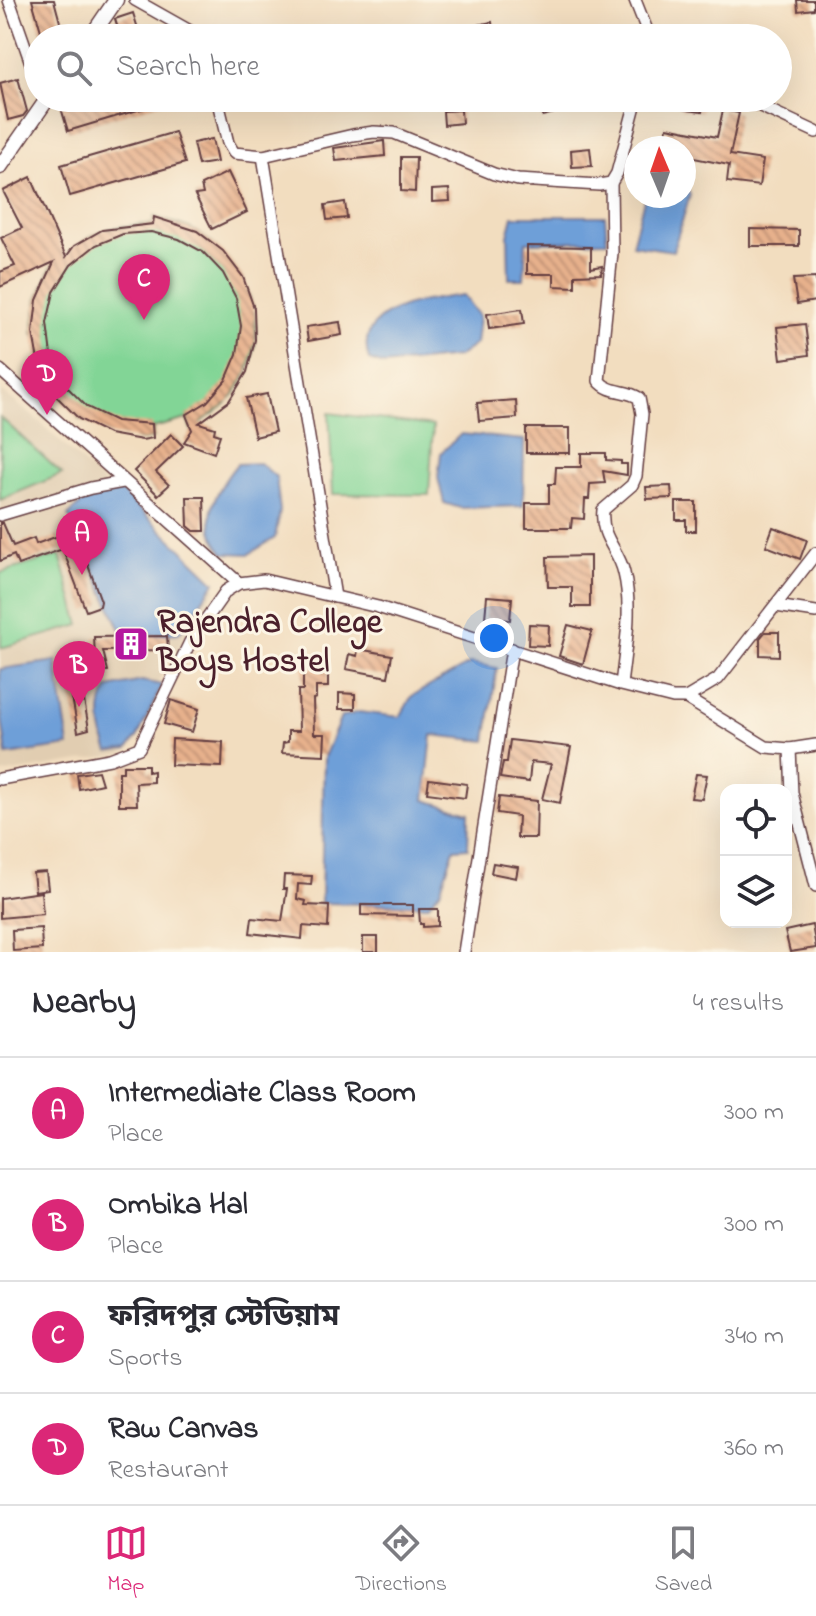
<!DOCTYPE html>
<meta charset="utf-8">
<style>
body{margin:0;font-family:"Indie Flower","Noto Sans Bengali",sans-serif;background:#f7f7f7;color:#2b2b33}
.controls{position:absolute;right:24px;bottom:24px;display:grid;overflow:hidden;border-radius:16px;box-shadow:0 8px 32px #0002}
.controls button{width:72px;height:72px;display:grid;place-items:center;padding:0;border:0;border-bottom:2px solid #e1e1e2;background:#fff;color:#2b2b33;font:40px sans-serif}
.compass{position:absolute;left:624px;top:136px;width:72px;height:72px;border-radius:50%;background:#fff;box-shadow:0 8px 32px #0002;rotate:358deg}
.you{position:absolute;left:494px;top:638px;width:28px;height:28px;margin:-20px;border:6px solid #fff;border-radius:50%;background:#1a73e8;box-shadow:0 0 0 12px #1a73e833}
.badge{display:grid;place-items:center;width:52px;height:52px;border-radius:50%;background:#db2777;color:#fff;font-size:26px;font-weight:700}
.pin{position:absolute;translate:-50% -66px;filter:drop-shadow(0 2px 4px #0008)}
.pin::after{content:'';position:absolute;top:42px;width:28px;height:24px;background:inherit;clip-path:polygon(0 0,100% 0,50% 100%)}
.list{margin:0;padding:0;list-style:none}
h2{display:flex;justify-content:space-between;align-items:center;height:104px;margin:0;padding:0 32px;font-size:34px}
h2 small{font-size:26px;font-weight:400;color:#7c7c81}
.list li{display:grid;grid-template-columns:52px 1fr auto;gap:24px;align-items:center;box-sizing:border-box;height:112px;padding:0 32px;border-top:2px solid #e1e1e2}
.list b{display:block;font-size:30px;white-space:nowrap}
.list p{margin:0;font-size:26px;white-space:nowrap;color:#7c7c81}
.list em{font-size:26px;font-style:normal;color:#7c7c81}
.icon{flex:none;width:44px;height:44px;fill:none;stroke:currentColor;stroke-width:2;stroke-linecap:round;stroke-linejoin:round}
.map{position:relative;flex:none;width:816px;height:952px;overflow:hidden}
.search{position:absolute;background:#fff;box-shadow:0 8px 32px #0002;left:24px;right:24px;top:24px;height:88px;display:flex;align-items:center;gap:20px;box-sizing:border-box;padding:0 28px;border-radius:44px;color:#7c7c81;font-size:30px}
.sheet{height:552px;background:#fff}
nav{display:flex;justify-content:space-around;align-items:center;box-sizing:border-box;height:112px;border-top:2px solid #e1e1e2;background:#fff;font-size:22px;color:#7c7c81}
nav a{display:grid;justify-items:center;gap:4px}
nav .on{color:#db2777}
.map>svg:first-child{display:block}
.built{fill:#e1cdb1}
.green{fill:#82d596;stroke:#667a60;stroke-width:2}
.water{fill:#6e9fd8;stroke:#5c5f82;stroke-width:2}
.building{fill:url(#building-back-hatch)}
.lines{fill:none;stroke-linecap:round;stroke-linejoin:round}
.minor-casing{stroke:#633c41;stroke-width:14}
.tertiary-casing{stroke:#633c41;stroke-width:17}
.minor{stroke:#fff;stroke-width:11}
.tertiary{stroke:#fff;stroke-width:14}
.labels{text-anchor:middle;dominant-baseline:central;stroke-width:6;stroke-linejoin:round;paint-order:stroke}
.poi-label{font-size:34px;font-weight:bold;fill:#4a1f2b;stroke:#fcf5e5;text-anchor:start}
</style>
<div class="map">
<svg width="816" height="952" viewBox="0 0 816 952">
<defs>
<pattern id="building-back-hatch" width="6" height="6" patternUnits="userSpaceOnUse" patternTransform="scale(2)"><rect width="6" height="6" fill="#e7b18c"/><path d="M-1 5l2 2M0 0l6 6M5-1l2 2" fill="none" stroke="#bd8f73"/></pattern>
</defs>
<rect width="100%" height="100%" fill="#fcf5e5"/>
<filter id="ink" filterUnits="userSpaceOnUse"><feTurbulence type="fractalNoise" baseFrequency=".0125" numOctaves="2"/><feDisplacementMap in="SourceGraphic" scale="16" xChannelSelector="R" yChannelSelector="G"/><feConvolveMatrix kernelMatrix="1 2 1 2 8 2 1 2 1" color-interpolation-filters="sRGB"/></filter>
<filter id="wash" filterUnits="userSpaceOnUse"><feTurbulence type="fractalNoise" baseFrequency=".006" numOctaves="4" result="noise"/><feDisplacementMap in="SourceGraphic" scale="32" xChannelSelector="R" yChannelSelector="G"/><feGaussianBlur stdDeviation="1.8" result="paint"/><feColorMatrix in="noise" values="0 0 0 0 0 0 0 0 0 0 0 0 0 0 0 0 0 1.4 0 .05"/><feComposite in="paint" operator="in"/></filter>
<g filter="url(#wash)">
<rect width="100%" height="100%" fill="#f2ddbf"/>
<path class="built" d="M0 390 35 418 216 588 166 666 123 754 0 774Z"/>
<g class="green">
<path d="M154 217C169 222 188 225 200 234 255 270 277 345 230 399 221 411 203 419 191 429L187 419 153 428V438L142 440 79 419 33 333 37 300 52 266 57 269C85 231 106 226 153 224Z"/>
<path d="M329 413 433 426 429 495 333 494Z"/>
<path d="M0 417 62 474 0 500Z"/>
<path d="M60 555 80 625 1 648 0 573Z"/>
</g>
<g class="water">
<path d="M684 183 690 195 673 251 632 245 645 196H684Z"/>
<path d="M513 216H605L607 241 526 242 524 279H509L508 235Z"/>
<path d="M463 295 479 316 476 344 458 357 384 365 369 360C352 307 428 300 463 295Z"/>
<path d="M461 434 524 440 523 506 460 508 444 503 438 478 441 453Z"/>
<path d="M260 463 276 477 280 511 275 538 249 554 224 553C198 523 215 491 237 464Z"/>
<path d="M120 490 215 582 179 633 138 636 121 630 94 571 86 535 68 516 86 499Z"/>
<path d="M56 661 69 746 7 755 0 706V669Z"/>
<path d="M471 663 497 668 486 741 432 735 425 800 469 813 468 848 454 849 440 891 428 905 321 903 324 757 341 717 359 712 400 717 412 696Z"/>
<path d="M142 681 162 685 138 736 128 749 109 752C101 732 96 705 109 688Z"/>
</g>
<g id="blocks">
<g class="building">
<path d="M32 0H54L64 37 43 38Z"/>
<path d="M797 0H814V9L798 11Z"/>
<path d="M133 13 141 38H121L115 19Z"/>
<path d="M492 22 494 38H473L472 29 478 28 477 25Z"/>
<path d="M18 78 27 111 23 116 8 120 0 83Z"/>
<path d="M58 98H171V100L68 131Z"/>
<path d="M555 98H563L566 110 542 116 538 103Z"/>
<path d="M682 98H704L702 112 681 109Z"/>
<path d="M461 110 462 123 444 125 443 111Z"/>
<path d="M723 110 739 113 730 155 763 160 759 186 727 182 729 165 684 156V148H663L667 127 717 137Z"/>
<path d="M175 132 185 163 70 196 61 165Z"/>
<path d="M212 139 217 162 198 165 193 143Z"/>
<path d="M384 141 385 156 336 161 334 148Z"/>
<path d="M590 148 592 166 572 167 571 150Z"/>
<path d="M401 157H416L415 192 401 191Z"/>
<path d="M228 172 247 212 212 229 195 195 203 194 201 185Z"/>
<path d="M31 177 66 257 74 246 102 230 153 224 154 217 197 231 223 251 243 277 254 308 255 340 247 372 229 401 199 423 215 428 214 433 220 435 214 453 184 442 192 430 186 415 207 402 226 380 237 354 241 326 236 298 223 273 203 252 179 239 151 232 123 234 96 245 71 265 54 292 47 323 51 355 64 384 87 407 116 421 152 424 153 438 142 440 109 434 79 419 55 395 39 366 33 333 37 300 54 262 0 287V272L15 266 1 238 22 228 3 191Z"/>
<path d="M449 189 450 201 432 202V190Z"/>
<path d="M345 202 347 218 327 220 325 205Z"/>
<path d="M750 229 799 230V246H750Z"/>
<path d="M527 246 591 247V268L602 266 601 274 575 275V287L554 286V274H527Z"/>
<path d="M816 278V301L797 304 793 279Z"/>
<path d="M522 309 524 324 489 329 487 314Z"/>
<path d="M340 322 342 335 308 341 306 327Z"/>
<path d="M805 324 809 355 781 359 777 327Z"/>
<path d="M267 394 275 432 255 437 246 398Z"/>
<path d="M516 400 517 418 479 421 477 403Z"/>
<rect x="526" y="428" width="44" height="25"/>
<path d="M171 434 183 446 156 472 169 485 158 495 134 471Z"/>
<path d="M581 453H606V460L621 461V464H627V475L603 471 605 483 590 484 589 499H585L584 519 572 518 571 528H526V503H549V484H555L556 467H581Z"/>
<path d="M671 486 672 498 647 499 646 487Z"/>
<path d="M187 497H204L205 531H194L188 526Z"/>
<path d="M676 502H696V531H686V520H676Z"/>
<path d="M0 523H3L13 546 34 538 36 544 58 536 63 549 18 565 14 555 0 561Z"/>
<path d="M773 527 807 540 800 559 766 546Z"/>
<path d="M72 544 74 548 81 546 101 601 100 606 86 611 62 547Z"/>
<path d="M590 556V607H572V587H548L547 557Z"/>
<path d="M487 596 512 598 510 620 485 618Z"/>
<path d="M529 624 549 625 548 646 528 645Z"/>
<path d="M568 625 592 631 583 664 559 656Z"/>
<path d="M765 632H779V656L760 655V638Z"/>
<path d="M167 636 168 650 103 651 108 671 100 672 97 658H95L94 637Z"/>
<path d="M358 649 392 655 388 677 346 669 349 654 357 656Z"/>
<path d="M303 667 328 668V687H316V698L313 699 314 734H325L324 755 282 753 283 743 288 742V731H299L298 690H303Z"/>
<path d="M81 683 89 729 78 732 70 685Z"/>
<path d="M339 693 355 694V709H339Z"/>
<path d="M171 700 199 709 192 732 164 724Z"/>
<path d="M172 739 223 742 222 767 171 765Z"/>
<path d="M510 740 571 747 560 803 542 799 551 764 531 762 529 782 500 778 503 762H507Z"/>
<path d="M123 765H148V772L153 771V782L136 783 137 805H119V772H123Z"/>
<path d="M98 771 102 784 79 789 77 774Z"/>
<path d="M696 774 707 775 702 799 691 798Z"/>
<path d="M429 779 467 784 465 798 427 793Z"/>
<path d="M499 797 537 801 536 838H517L518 816 497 813Z"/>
<path d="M493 863 518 867 516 878 491 873Z"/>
<path d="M46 872 48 889 35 891 33 873Z"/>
<path d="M284 875 312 876 311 885 298 884 297 899 306 901 305 905 329 906 328 928 303 926 302 939 250 933 252 918 282 921 287 889H283Z"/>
<path d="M41 892 43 914 0 918V898Z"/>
<path d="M361 905H413V916L361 915Z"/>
<path d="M419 909H438V926L423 927V924H420Z"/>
<path d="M812 925 816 948 790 952 785 931Z"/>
<path d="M41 928 42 949 13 951 12 930Z"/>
<rect x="363" y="937" width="15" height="15"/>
</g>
</g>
</g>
<g filter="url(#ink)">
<use href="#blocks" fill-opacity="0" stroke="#633c41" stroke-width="2"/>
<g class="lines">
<defs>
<g id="minor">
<path d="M9 0 38 83"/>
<path d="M135 0 190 31 197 38"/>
<path d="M635 0 650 38"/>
<path d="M217 98 228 143 234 153 263 156 353 135 374 132 394 133 494 174 518 180 599 185 611 183 617 173 637 98"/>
<path d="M743 98 816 132"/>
<path d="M263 156 335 597"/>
<path d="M611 183 612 253 599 381C610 394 626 389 639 398L642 414 636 476 632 485 603 510C600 539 619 549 624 573 633 609 625 649 621 685"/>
<path d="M0 370 239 583"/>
<path d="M0 515 91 488 123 482"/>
<path d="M776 606 816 612"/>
<path d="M686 698 766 747 790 749 816 745"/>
<path d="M790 749 792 793 816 886"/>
<path d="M0 779 110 759 139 748 190 642 226 591 239 583 264 580 378 607 621 685 673 698H686L718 679 816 553"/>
<path d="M464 952 512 649"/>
</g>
<g id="tertiary">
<path d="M90 38 116 0"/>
<path d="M0 167 48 98"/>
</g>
</defs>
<use href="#minor" class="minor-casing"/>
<use href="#tertiary" class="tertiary-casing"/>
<use href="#minor" class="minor"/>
<use href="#tertiary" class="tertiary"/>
</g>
</g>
<defs>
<symbol id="building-square" viewBox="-11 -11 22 22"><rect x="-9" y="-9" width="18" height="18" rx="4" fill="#b5179e" stroke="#fcf5e5"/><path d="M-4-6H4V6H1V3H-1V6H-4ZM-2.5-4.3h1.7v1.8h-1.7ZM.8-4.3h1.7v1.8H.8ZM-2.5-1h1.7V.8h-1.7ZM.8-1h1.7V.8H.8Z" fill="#fff"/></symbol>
</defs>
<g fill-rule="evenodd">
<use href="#building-square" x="111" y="624" width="40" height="40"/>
</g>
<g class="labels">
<g class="poi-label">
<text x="157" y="624">Rajendra College<tspan x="157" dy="39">Boys Hostel</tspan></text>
</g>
</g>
</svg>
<div class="controls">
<button><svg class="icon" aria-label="locate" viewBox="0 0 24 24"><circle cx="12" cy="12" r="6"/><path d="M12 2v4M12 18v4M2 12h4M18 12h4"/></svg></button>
<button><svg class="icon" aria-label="layers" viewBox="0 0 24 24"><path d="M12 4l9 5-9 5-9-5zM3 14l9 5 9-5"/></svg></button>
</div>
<svg class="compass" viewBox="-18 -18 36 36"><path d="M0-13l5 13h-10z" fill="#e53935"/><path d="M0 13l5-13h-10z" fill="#7c7c81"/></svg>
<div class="you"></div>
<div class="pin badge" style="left:82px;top:575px">A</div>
<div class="pin badge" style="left:79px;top:707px">B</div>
<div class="pin badge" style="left:144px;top:320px">C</div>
<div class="pin badge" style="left:47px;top:415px">D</div>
<div class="search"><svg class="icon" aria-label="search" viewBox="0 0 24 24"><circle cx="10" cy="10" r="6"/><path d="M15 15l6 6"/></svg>Search here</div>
</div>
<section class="sheet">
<h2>Nearby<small>4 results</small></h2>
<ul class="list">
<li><span class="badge">A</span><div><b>Intermediate Class Room</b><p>Place</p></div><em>300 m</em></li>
<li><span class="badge">B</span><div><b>Ombika Hal</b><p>Place</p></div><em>300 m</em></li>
<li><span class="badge">C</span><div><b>ফরিদপুর স্টেডিয়াম</b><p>Sports</p></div><em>340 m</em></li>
<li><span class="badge">D</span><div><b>Raw Canvas</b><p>Restaurant</p></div><em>360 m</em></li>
</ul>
</section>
<nav>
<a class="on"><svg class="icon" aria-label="map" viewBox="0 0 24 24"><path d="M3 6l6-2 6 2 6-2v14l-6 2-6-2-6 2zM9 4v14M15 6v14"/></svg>Map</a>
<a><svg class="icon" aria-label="directions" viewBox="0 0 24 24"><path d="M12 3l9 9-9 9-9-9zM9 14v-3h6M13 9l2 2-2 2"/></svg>Directions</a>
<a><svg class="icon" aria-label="saved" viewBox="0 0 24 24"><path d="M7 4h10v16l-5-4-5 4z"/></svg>Saved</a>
</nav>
